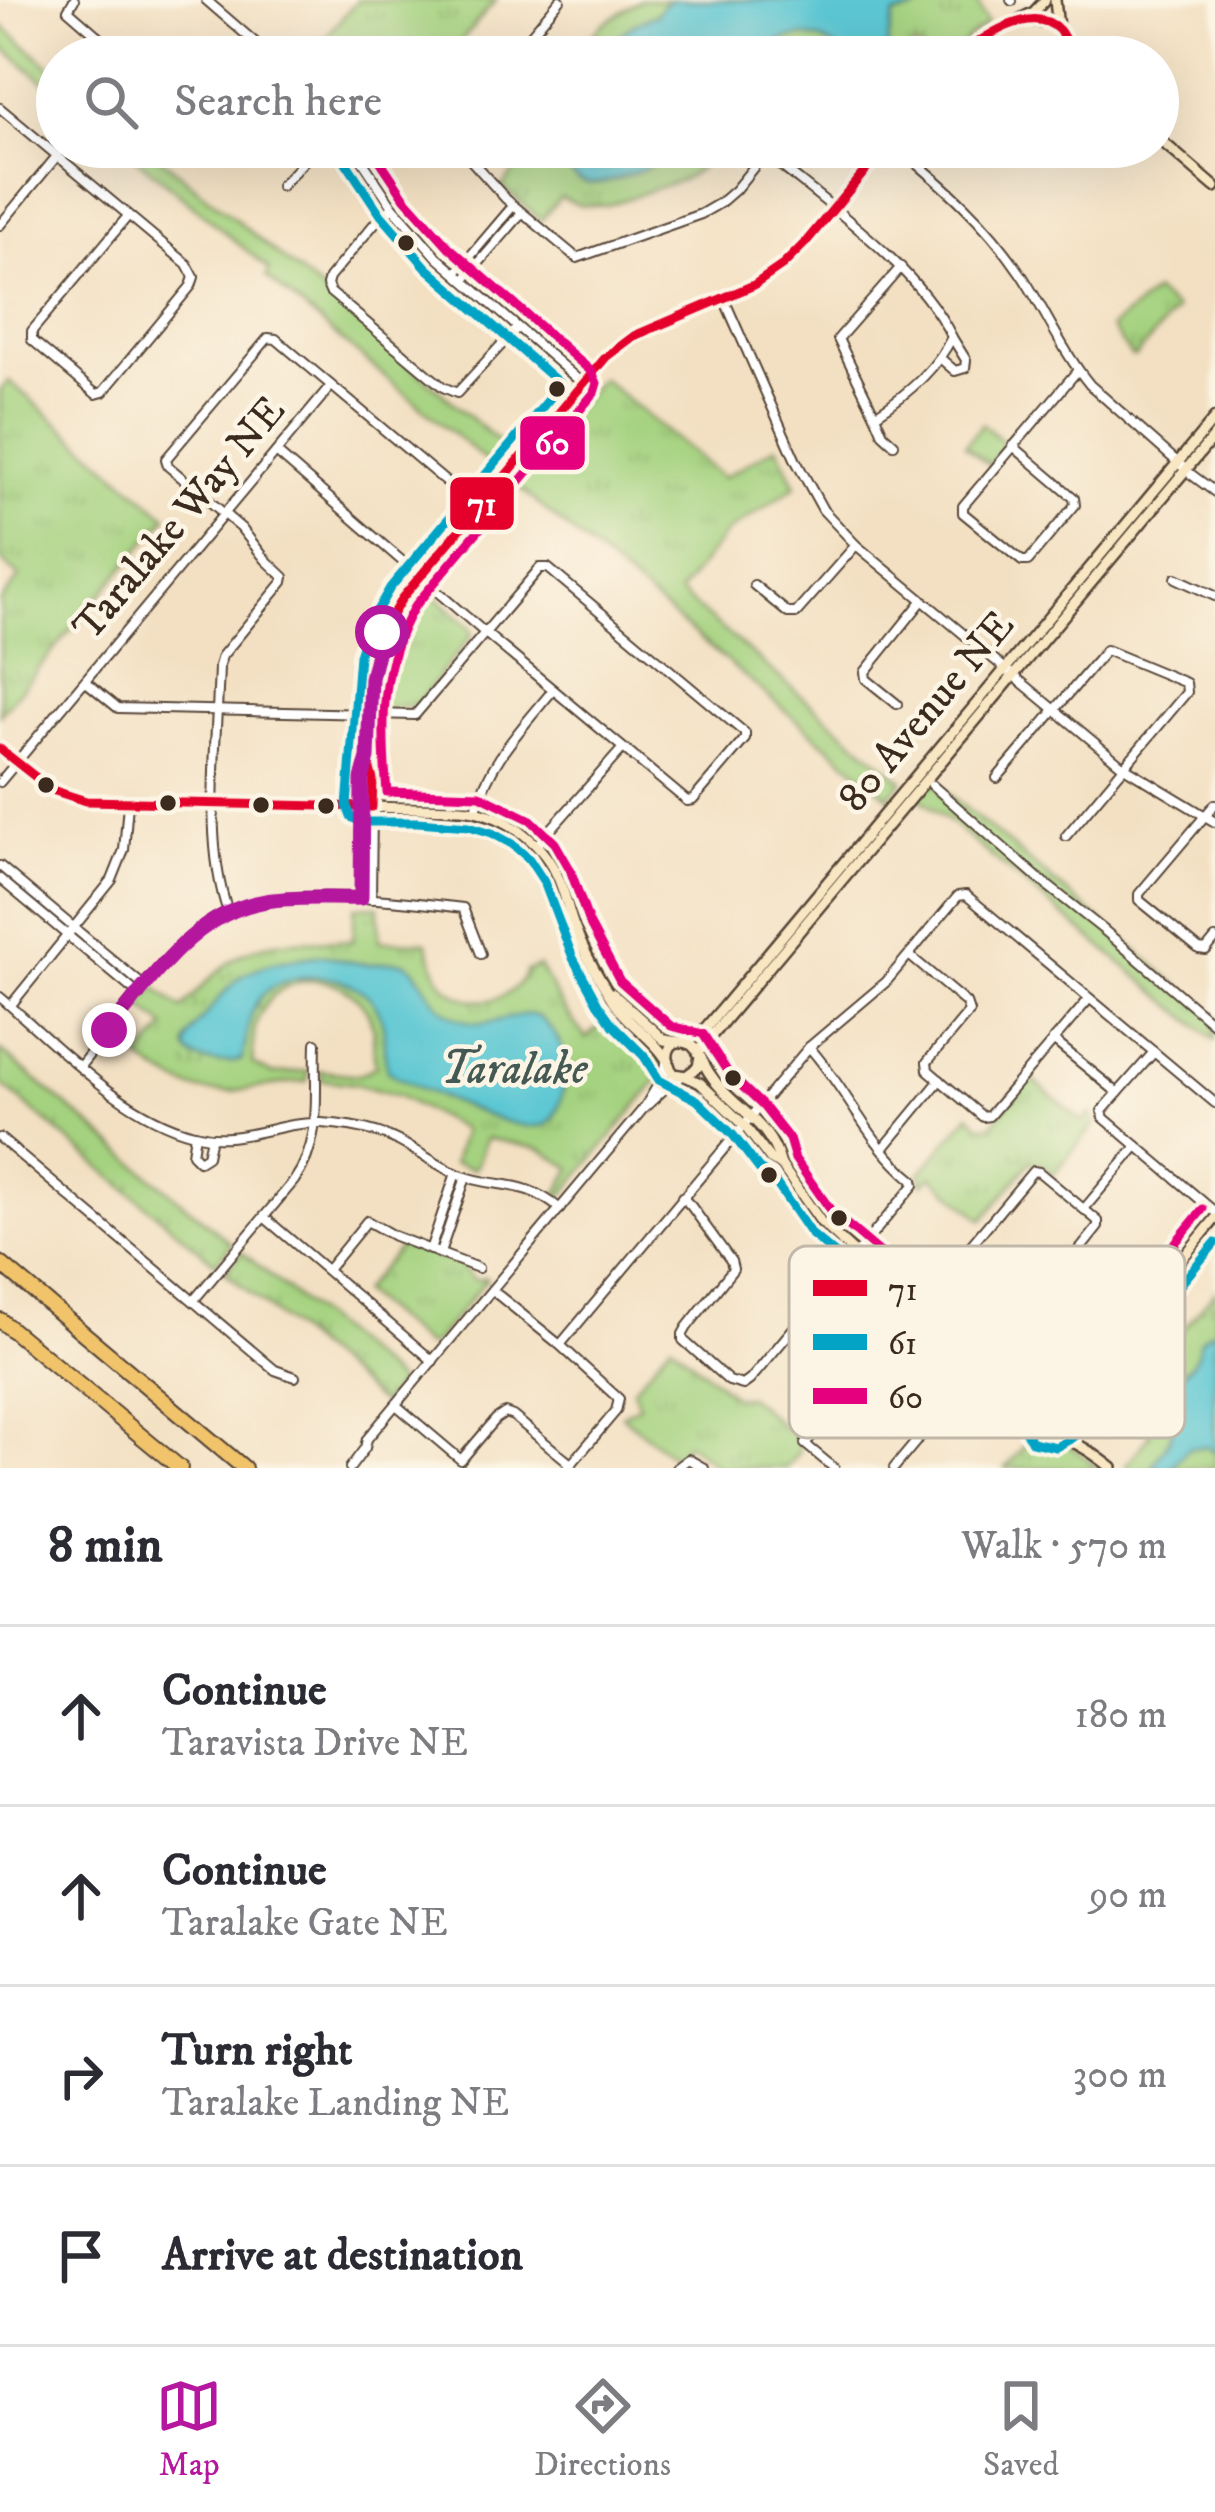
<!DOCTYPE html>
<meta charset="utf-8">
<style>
body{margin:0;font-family:"IM FELL DW Pica",serif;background:#f7f7f7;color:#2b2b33}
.stop{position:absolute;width:36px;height:36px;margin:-27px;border:9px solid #b5179e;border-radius:50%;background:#fff}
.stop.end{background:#b5179e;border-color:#fff;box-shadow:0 3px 12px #0008}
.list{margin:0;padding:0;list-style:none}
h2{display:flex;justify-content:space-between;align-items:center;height:156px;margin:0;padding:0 48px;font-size:51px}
h2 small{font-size:39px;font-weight:400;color:#7c7c81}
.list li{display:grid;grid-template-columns:78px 1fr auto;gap:36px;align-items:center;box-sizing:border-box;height:180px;padding:0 48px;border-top:3px solid #e1e1e2}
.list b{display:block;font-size:45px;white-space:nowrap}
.list p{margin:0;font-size:39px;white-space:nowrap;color:#7c7c81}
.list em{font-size:39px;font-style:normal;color:#7c7c81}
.icon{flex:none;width:66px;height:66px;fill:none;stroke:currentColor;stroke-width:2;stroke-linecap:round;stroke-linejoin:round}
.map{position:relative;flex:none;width:1215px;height:1468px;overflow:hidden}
.search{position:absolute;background:#fff;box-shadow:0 12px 48px #0002;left:36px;right:36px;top:36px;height:132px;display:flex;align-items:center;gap:30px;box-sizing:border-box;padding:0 42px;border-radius:66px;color:#7c7c81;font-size:45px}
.sheet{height:876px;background:#fff}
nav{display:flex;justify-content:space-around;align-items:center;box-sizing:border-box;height:168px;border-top:3px solid #e1e1e2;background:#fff;font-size:33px;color:#7c7c81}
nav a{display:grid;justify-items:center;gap:6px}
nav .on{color:#b5179e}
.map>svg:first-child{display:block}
.park{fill:url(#park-tufts);stroke:#707e4e;stroke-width:3}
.water{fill:#5bc7d3;stroke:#4b7878;stroke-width:3}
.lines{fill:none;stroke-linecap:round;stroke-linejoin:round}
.street-casing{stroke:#574537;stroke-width:12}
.secondary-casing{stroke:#574537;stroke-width:14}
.highway-casing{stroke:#574537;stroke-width:18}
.street{stroke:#fff;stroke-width:8}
.secondary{stroke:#f9e7c3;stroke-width:9}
.highway{stroke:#f1c36a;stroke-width:14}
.bus-1-casing{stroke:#fcf5e5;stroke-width:18}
.bus-2-casing{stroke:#fcf5e5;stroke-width:18}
.bus-3-casing{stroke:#fcf5e5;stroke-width:18}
.bus-1{stroke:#e4002b;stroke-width:9}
.bus-2{stroke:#03a3c5;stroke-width:9}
.bus-3{stroke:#e5007d;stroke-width:9}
.route{stroke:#b5179e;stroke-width:15}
.bus-dot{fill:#3b2a1e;stroke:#fcf5e5;stroke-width:4.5}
.labels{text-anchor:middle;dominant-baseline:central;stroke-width:9;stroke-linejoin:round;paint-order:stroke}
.street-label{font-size:42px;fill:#3b2a1e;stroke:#fcf5e5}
.water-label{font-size:45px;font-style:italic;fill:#455954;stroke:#fcf5e5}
.key{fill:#fcf5e5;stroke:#c2b8a9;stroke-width:3}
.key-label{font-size:33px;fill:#3b2a1e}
.line-badge{stroke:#fcf5e5;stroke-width:4.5}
.badge-label{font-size:33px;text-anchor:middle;font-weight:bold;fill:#fff}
</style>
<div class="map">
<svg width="1215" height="1468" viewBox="0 0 1215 1468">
<defs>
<pattern id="park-tufts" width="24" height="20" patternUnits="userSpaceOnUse" patternTransform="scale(3)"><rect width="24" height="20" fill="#a4d27f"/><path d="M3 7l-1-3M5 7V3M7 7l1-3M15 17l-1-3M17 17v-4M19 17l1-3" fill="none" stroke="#8eb46d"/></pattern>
</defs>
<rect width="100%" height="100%" fill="#fcf5e5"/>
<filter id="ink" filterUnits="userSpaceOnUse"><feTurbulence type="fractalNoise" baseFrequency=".00833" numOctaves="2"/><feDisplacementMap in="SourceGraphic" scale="24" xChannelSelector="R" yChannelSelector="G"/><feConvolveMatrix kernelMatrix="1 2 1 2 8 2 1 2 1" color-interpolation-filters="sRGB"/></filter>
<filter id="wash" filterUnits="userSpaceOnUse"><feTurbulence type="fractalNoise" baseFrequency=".004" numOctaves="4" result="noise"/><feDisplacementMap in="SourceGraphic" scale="48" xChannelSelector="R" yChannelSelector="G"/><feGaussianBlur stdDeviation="2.7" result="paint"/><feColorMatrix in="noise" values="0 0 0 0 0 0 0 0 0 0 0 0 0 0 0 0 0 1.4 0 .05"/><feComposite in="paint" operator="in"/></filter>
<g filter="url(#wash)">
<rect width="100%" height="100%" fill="#f3e0c2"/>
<g class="park">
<path d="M357 0H496L447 57H309Z"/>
<path d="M640 0H976L988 24 971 36 952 57H930L915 46 905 57H569L603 24Z"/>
<path d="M0 24 57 72V92L0 45Z"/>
<path d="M123 147H147L379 338 513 455 499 472 266 277 270 270Z"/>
<path d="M515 147H717L698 170 684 179 608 205H581L560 197 541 220 502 186 521 164Z"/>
<path d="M1154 292 1176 310 1136 356H1131L1111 328Z"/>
<path d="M601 378 723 478 777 446 796 486 726 533 679 593 903 781 889 797 512 482Z"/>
<path d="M9 381 167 517 0 714V602L20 577 0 559V391Z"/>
<path d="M982 424 1006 444 989 465 965 445Z"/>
<path d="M419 589 428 590 470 627 472 635 415 706 384 708 376 699C376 656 391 622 419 589Z"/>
<path d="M933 781 1215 1016V1040L919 797Z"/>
<path d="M379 906V941L427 942C432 957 435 974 446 986 471 1011 513 1003 526 971L539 966 564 1010 586 1038 613 1015 640 1041 647 1042C663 1058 666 1065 654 1085L563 1195 556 1196 572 1168 540 1149 486 1138 475 1169 453 1163 463 1130 399 1096 356 1084 322 1080 321 1071 359 1075 376 1066C371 1047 377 1029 367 1011 344 972 287 970 263 1008 252 1025 253 1045 253 1064L272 1074 308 1071 307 1081C231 1087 209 1112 140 1059L166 1027 140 1005 155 987 182 1009C244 938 262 939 353 941L355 907Z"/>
<path d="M0 1050 232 1244 215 1263 0 1083Z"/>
<path d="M1030 1078 1083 1122 1091 1114 1096 1123 1053 1175 1041 1163 1030 1162 983 1220 932 1176 923 1184 920 1174 970 1114 980 1125 991 1126Z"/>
<path d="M402 1244 459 1264 473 1279 481 1280 484 1277 487 1279 431 1346 425 1345 361 1292Z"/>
<path d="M242 1252 399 1383 382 1404 225 1272Z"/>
<path d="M1215 1291V1468H1130L1126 1465 1151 1434 1127 1413 1126 1400 1141 1382 1111 1357 1117 1350 1146 1373Z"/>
<path d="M671 1343 734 1397 748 1396 798 1439 799 1452 786 1468H718L690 1445 685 1444 675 1459 622 1415 639 1405 633 1389Z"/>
<path d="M1035 1433 1049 1439 1064 1441 1099 1468H1006Z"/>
</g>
<g class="water">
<path d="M672 0H926L916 10 894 16 887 47 875 57H854L821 40 802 36 783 40 758 57H596L633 24 656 15 663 5Z"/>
<path d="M535 147H690C667 157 604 193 581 181 571 177 568 166 559 162 547 157 543 160 535 147Z"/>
<path d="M322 955C337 958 353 964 368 964 380 964 393 959 405 963 426 971 426 1013 471 1022 498 1028 525 1005 541 1019 561 1037 570 1058 564 1085 562 1097 558 1119 545 1125 519 1136 424 1089 397 1077L387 1070C382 1049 388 1026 376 1006 354 971 287 966 260 998 246 1016 248 1039 242 1060 229 1064 217 1063 204 1061 168 1053 196 1026 208 1012 218 1000 228 986 241 977 264 961 295 959 322 955Z"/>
<path d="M1215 1331V1452L1206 1447 1188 1448 1171 1468H1154L1153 1465C1177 1432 1176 1427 1165 1387 1180 1376 1200 1362 1199 1342L1209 1332Z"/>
</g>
</g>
<g filter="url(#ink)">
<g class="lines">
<defs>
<g id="street">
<path d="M74 0 68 10 122 57"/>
<path d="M206 0 272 57"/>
<path d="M1011 0 1012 1"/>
<path d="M512 57 560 0"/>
<path d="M0 108 187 264 194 277 191 286 103 392 96 394 32 340V331L128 216"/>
<path d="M353 147 393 207 438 258 582 383"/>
<path d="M459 147 506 199 577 258 701 214 720 203 735 190 770 147"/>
<path d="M897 147C945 186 986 222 1021 274 1045 310 1062 351 1090 385L1192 475 1215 492"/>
<path d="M765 153C828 205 916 265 952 337 936 370 905 396 875 415L838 339 901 267"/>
<path d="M281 186 317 147"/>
<path d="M393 207 375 223 329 278 327 285 330 292 443 387 457 393 517 328"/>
<path d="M0 225 57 156"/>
<path d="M456 273 513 206"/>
<path d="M464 280 522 213"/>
<path d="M724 299 796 461 823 510 856 545 1124 767 1215 822"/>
<path d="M940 358 955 371 965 368 966 360 953 339"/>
<path d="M875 415 883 434 894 444"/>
<path d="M1013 446 1074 498 1075 505 1028 561H1022L963 513V506L1078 370"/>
<path d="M1176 578 1215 596"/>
<path d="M754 585 788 613H796L856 545"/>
<path d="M85 681 118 708 415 715 540 568H548L745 733V739L693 800 687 801 484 632 276 452"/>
<path d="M897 704 866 679 865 672 922 601"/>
<path d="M997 778 1106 650 1186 683 1187 692 1066 836"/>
<path d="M0 782 331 386"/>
<path d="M932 785 1038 878 1105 931 1215 1025"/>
<path d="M1215 804 1139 894V900L1199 949 1206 950 1215 939"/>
<path d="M476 810C489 761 522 728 553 690"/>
<path d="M537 845 623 748"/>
<path d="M0 866 145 987"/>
<path d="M0 879 139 995"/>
<path d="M361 898 362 807"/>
<path d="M371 899 372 807"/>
<path d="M228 912C203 842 217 741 219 666L222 656 283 582 284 577 266 560 241 528 168 466 166 459 268 338 276 339 477 508"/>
<path d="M910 956 966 1003 969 1012 927 1062 928 1070 983 1117 989 1116 1089 999"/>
<path d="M0 997C56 1044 121 1116 194 1134 240 1146 278 1121 321 1123 338 1124 359 1127 376 1132 404 1140 430 1162 457 1174 497 1190 522 1177 560 1209"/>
<path d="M11 1005 112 880 124 850 128 804"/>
<path d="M1053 1040 1118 1093"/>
<path d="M1154 1052 1102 1111 1104 1118 1215 1212"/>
<path d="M81 1065C118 1019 168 946 218 917 273 884 400 900 463 908L481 954"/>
<path d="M644 1108 665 1073 666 1063"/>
<path d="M195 1134 192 1154 199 1161 207 1156 211 1137"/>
<path d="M0 1138 275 1370 295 1377"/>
<path d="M883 1149 940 1080"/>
<path d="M682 1197 691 1206 731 1261 733 1269 687 1327 683 1334V1340L729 1381 743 1385 750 1380 914 1185 913 1180C869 1145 847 1089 809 1047"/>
<path d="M1084 1209 1137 1146"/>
<path d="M264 1217 433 1361"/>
<path d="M430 1250 456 1173"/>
<path d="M440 1253 466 1177"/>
<path d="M327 1270 367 1221 394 1236 478 1268"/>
<path d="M492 1290 560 1345 619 1399 616 1411 568 1468"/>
<path d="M194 1300 294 1181C324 1139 314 1091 316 1043"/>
<path d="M920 1306 1033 1171 1039 1172 1098 1221V1227L1050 1287V1293L1110 1345"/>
<path d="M796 1324 859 1379 805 1444 834 1468"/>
<path d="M560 1345 809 1047 886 982 958 896 966 895 1215 1103"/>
<path d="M396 1405 461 1460 496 1419 505 1413 513 1416 571 1464"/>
<path d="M350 1468 365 1448 367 1439 643 1109 673 1081 681 1077"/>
<path d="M676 1468 688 1459 704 1468"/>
<path d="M894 1468 984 1360"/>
</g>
<g id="secondary">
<path d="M1055 0 1058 28 1073 57"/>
<path d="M1021 20 1046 23 1058 28"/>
<path d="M960 57 975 42 1034 12 1045 0"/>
<path d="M1158 138 1215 187"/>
<path d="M0 749 52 790 86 801 460 809C501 812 539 838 557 875 565 892 568 911 575 929 585 955 600 980 615 1004 628 1025 653 1037 666 1059"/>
<path d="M369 765 373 780 372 807"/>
<path d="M362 807 374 658 382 632 402 598 606 357 634 336 754 285 783 265 805 243 885 147"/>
<path d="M612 993 664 1040 679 1042"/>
<path d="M684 1042 703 1031 1215 418"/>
<path d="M699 1054 702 1047 1215 435"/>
<path d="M700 1056 698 1067 686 1076 674 1074C663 1061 666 1036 688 1043 699 1047 703 1065 710 1074 732 1109 769 1119 781 1165"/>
<path d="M685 1076 700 1083 744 1125 770 1159 781 1165 821 1222 855 1253 1016 1387 1057 1399 1064 1405 1067 1413"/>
<path d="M1016 1387 1039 1429C1070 1439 1086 1447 1112 1468"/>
<path d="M1054 1432 1066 1422 1070 1401 1082 1380 1215 1219"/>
</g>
<g id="highway">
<path d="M0 1263 244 1468"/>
<path d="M0 1320 180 1468"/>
</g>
</defs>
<use href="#street" class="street-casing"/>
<use href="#secondary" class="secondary-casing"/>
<use href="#highway" class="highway-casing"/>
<use href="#street" class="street"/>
<use href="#secondary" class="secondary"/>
<use href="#highway" class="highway"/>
<defs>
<g id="bus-1">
<path d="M960 57C980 38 1033 2 1059 30 1065 37 1069 49 1073 57"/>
<path d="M0 749 52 790 86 801 372 807 373 780 367 758 371 678 382 632 402 598 606 357 634 336 754 285 783 265 805 243 885 147"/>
</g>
<path id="bus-2" d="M341 155 381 215 427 268 561 385 390 588 368 626 359 655 347 806 351 817 361 822H417L469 826 492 833 512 844 529 859 544 882 573 958 598 1004 613 1025 644 1056 659 1080 697 1100 733 1135 759 1169 771 1176 810 1233 1004 1397 1032 1442 1056 1447 1074 1437 1084 1407 1094 1389 1215 1243"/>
<path id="bus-3" d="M371 147 405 198 449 247 592 372 597 383 594 393 414 607C380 665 381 727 387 792L480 795 531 820 555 843 570 869 589 923 620 981 671 1026 703 1034 729 1074 763 1106 789 1139 795 1159 832 1212 1024 1374 1049 1381 1072 1369 1203 1209"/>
</defs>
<use href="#bus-1" class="bus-1-casing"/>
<use href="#bus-2" class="bus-2-casing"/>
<use href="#bus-3" class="bus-3-casing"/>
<use href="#bus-1" class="bus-1"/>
<use href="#bus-2" class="bus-2"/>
<use href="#bus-3" class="bus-3"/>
</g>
</g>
<g class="lines" filter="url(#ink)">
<path class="route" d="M109 1030C154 977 193 913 266 901 297 896 330 899 361 898L362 779 368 758 371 678 382 632"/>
</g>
<g class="bus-dot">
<circle cx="406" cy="243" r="10"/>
<circle cx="557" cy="389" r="10"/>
<circle cx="46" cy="785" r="10"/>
<circle cx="168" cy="803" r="10"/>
<circle cx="261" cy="805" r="10"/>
<circle cx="326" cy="806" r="10"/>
<circle cx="733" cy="1078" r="10"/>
<circle cx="769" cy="1175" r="10"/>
<circle cx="839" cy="1218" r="10"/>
</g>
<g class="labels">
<g class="street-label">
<text transform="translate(180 519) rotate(-50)">Taralake Way NE</text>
<text transform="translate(927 712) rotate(-50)">80 Avenue NE</text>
</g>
<g class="water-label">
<text x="514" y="1070">Taralake</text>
</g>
</g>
<rect x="789" y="1246" width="396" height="192" rx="18" class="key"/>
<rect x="813" y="1280" width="54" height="16" fill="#e4002b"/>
<rect x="813" y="1334" width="54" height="16" fill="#03a3c5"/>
<rect x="813" y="1388" width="54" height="16" fill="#e5007d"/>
<g class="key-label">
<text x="888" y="1300">71</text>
<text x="888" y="1354">61</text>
<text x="888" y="1408">60</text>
</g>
<g class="line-badge">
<rect x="518" y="414" width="69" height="58" rx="12" fill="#e5007d"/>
<rect x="448" y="475" width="68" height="57" rx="12" fill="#e4002b"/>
</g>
<g class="badge-label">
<text x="552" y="454">60</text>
<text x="482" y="515">71</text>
</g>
</svg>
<div class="stop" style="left:382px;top:632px"></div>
<div class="stop end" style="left:109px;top:1030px"></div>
<div class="search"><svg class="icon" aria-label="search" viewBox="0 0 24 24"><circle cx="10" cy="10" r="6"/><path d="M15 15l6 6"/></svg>Search here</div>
</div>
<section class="sheet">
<h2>8 min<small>Walk · 570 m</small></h2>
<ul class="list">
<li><svg class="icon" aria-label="ahead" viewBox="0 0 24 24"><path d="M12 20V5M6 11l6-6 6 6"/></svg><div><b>Continue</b><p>Taravista Drive NE</p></div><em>180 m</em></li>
<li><svg class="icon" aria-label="ahead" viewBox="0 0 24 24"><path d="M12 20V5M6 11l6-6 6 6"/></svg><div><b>Continue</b><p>Taralake Gate NE</p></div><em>90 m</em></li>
<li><svg class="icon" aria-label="right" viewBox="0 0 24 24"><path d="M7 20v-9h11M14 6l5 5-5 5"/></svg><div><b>Turn right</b><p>Taralake Landing NE</p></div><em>300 m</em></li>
<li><svg class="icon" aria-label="arrive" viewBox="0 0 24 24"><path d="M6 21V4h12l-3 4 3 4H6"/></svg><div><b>Arrive at destination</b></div></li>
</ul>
</section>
<nav>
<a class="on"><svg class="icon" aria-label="map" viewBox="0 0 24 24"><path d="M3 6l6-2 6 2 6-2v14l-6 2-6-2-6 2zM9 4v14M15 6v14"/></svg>Map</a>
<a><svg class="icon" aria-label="directions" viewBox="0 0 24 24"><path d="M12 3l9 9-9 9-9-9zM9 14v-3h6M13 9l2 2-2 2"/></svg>Directions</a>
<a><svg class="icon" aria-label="saved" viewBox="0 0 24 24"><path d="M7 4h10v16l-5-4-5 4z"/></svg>Saved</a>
</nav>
